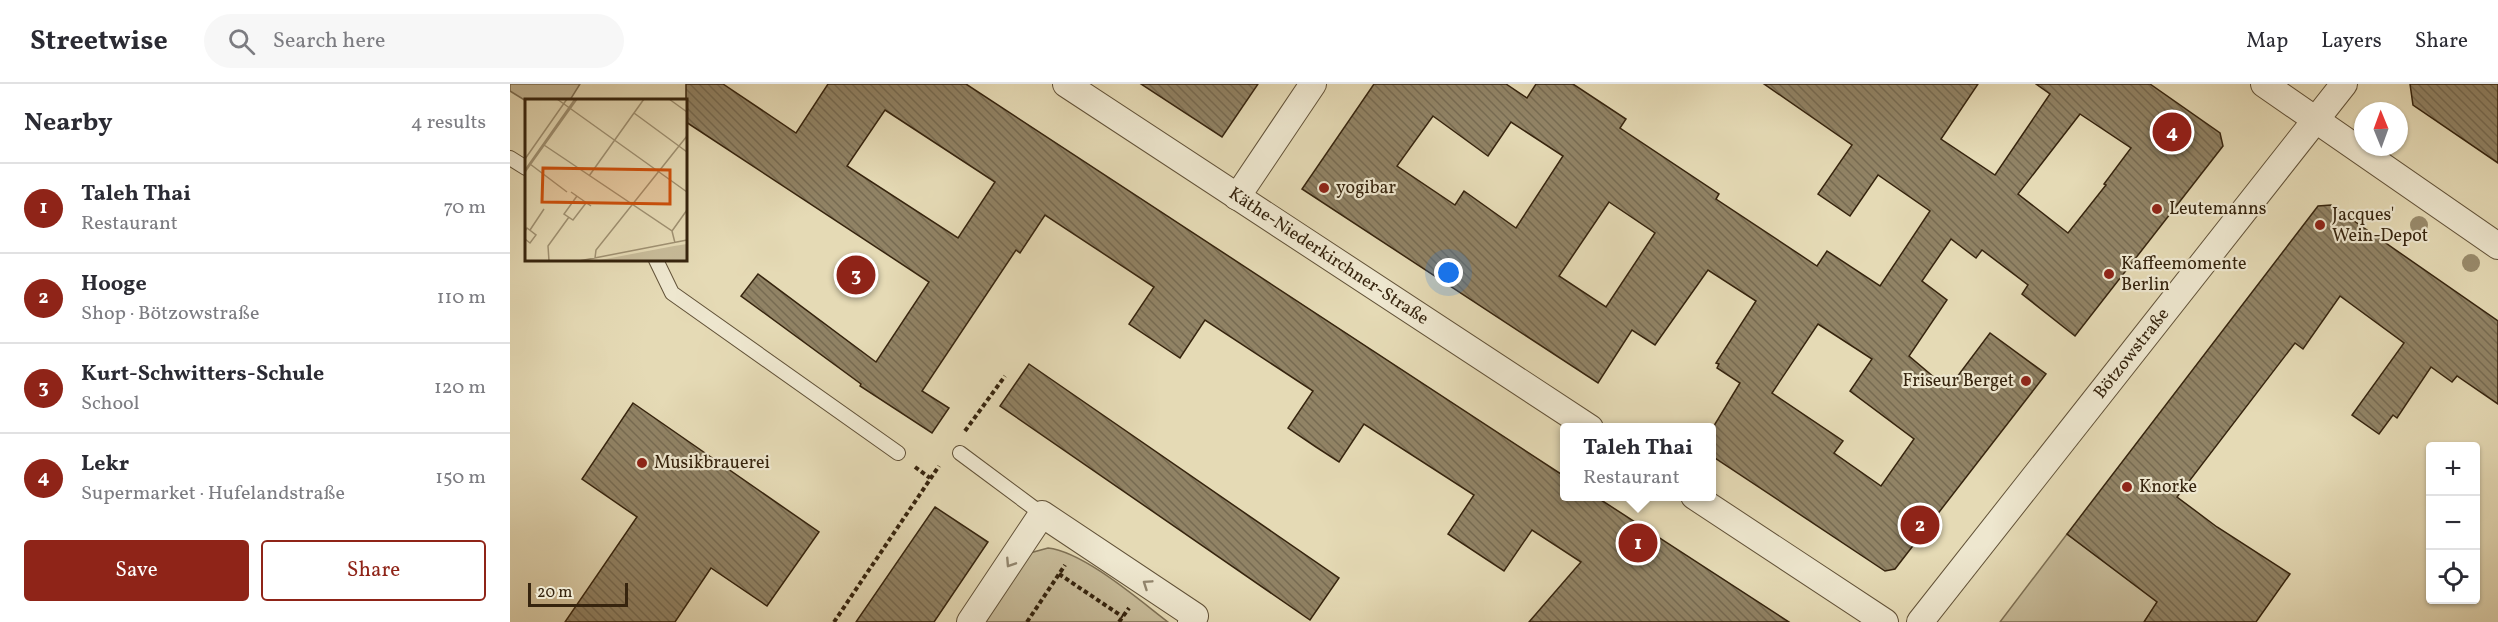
<!DOCTYPE html>
<meta charset="utf-8">
<style>
body{margin:0;font-family:Vollkorn,serif;background:#f7f7f7;color:#2b2b33}
.controls{position:absolute;right:18px;bottom:18px;display:grid;overflow:hidden;border-radius:6px;box-shadow:0 2px 4px #0004}
.controls button{width:54px;height:54px;display:grid;place-items:center;padding:0;border:0;border-bottom:2px solid #e1e1e2;background:#fff;color:#2b2b33;font:30px sans-serif}
.compass{position:absolute;left:1844px;top:18px;width:54px;height:54px;border-radius:50%;background:#fff;box-shadow:0 2px 4px #0004;rotate:359deg}
.scale{position:absolute;left:18px;bottom:15px;width:100px;box-sizing:border-box;padding-left:6px;border:3px solid #36240e;border-top:0;font-size:16px;line-height:21px;white-space:nowrap;color:#36240e;-webkit-text-stroke:4px #eee7cf;paint-order:stroke}
.you{position:absolute;left:939px;top:189px;width:21px;height:21px;margin:-15px;border:4px solid #fff;border-radius:50%;background:#1a73e8;box-shadow:0 0 0 9px #1a73e833}
.badge{display:grid;place-items:center;width:39px;height:39px;border-radius:50%;background:#8f2418;color:#fff;font-size:20px;font-weight:700}
.pin{position:absolute;translate:-50% -50%;border:3px solid #fff;box-shadow:0 2px 6px #0006}
.popup{position:absolute;left:1050px;top:339px;width:156px;height:78px;box-sizing:border-box;display:grid;place-content:center;border-radius:6px;background:#fff;filter:drop-shadow(0 2px 4px #0005);font-size:20px;white-space:nowrap;color:#7c7c81}
.popup b{font-size:22px;color:#2b2b33}
.popup::after{content:'';position:absolute;left:50%;top:100%;margin-left:-12px;border:12px solid transparent;border-top-color:#fff}
.list{margin:0;padding:0;list-style:none}
h2{display:flex;justify-content:space-between;align-items:center;height:78px;margin:0;padding:0 24px;font-size:26px}
h2 small{font-size:20px;font-weight:400;color:#7c7c81}
.list li{display:grid;grid-template-columns:39px 1fr auto;gap:18px;align-items:center;box-sizing:border-box;height:90px;padding:0 24px;border-top:2px solid #e1e1e2}
.list b{display:block;font-size:22px;white-space:nowrap}
.list p{margin:0;font-size:20px;white-space:nowrap;color:#7c7c81}
.list em{font-size:20px;font-style:normal;color:#7c7c81}
.actions{display:flex;gap:12px;padding:18px 24px}
.actions a{flex:1;padding:14px 0;border:2px solid #8f2418;border-radius:6px;text-align:center;font-size:21px;color:#8f2418}
.actions .main{background:#8f2418;color:#fff}
.icon{flex:none;width:33px;height:33px;fill:none;stroke:currentColor;stroke-width:2;stroke-linecap:round;stroke-linejoin:round}
.map{position:relative;flex:none;width:1988px;height:538px;overflow:hidden}
header{display:flex;align-items:center;gap:36px;box-sizing:border-box;height:84px;padding:0 30px;background:#fff;border-bottom:2px solid #e1e1e2}
header strong{font-size:28px}
nav{display:flex;gap:33px;margin-inline-start:auto;font-size:21px}
.search{width:420px;height:54px;background:#f7f7f7;display:flex;align-items:center;gap:15px;box-sizing:border-box;padding:0 21px;border-radius:33px;color:#7c7c81;font-size:22px}
main{display:flex}
aside{flex:1;background:#fff}
.map>svg:first-child{display:block}
.green{fill:#c7bb99;stroke:#7e7054;stroke-width:1.5}
.building{fill:url(#building-back-hatch);stroke:#36240e;stroke-width:1.5;fill-rule:evenodd}
.lines{fill:none;stroke-linecap:round;stroke-linejoin:round}
.lane-casing{stroke:#625238;stroke-width:16}
.street-casing{stroke:#625238;stroke-width:28}
.path{stroke:#36240e;stroke-width:4;stroke-dasharray:4.5 3;stroke-linecap:butt}
.lane{stroke:#eee7cf;stroke-width:14}
.street{stroke:#eee7cf;stroke-width:26}
.tree{fill:#998b6c}
.oneway{stroke:#92866e}
.poi-dot{fill:#8f2418;stroke:#eee7cf;stroke-width:2}
.labels{text-anchor:middle;dominant-baseline:central;stroke-width:4.5;stroke-linejoin:round;paint-order:stroke}
.poi-label{font-size:18px;fill:#36240e;stroke:#eee7cf;text-anchor:start}
.street-label{font-size:18px;fill:#36240e;stroke:#eee7cf}
.inset-road{fill:none;stroke:#9f9172;stroke-width:1.5}
.view{fill:#cd510c;fill-opacity:0.15;stroke:#cd510c;stroke-width:3}
.inset-edge{fill:none;stroke:#36240e;stroke-width:3}
</style>
<header>
<strong>Streetwise</strong>
<div class="search"><svg class="icon" aria-label="search" viewBox="0 0 24 24"><circle cx="10" cy="10" r="6"/><path d="M15 15l6 6"/></svg>Search here</div>
<nav><a>Map</a><a>Layers</a><a>Share</a></nav>
</header>
<main>
<aside>
<h2>Nearby<small>4 results</small></h2>
<ul class="list">
<li><span class="badge">1</span><div><b>Taleh Thai</b><p>Restaurant</p></div><em>70 m</em></li>
<li><span class="badge">2</span><div><b>Hooge</b><p>Shop · Bötzowstraße</p></div><em>110 m</em></li>
<li><span class="badge">3</span><div><b>Kurt-Schwitters-Schule</b><p>School</p></div><em>120 m</em></li>
<li><span class="badge">4</span><div><b>Lekr</b><p>Supermarket · Hufelandstraße</p></div><em>150 m</em></li>
</ul>
<div class="actions"><a class="main">Save</a><a>Share</a></div>
</aside>
<div class="map">
<svg width="1988" height="538" viewBox="0 0 1988 538">
<defs>
<pattern id="building-back-hatch" width="6" height="6" patternUnits="userSpaceOnUse" patternTransform="scale(1.5)"><rect width="6" height="6" fill="#918365"/><path d="M-1 5l2 2M0 0l6 6M5-1l2 2" fill="none" stroke="#776b52"/></pattern>
</defs>
<rect width="100%" height="100%" fill="#e5dab5"/>
<filter id="stains"><feTurbulence type="fractalNoise" baseFrequency=".00333" numOctaves="4"/><feColorMatrix values="0 0 0 0 .2 0 0 0 0 .09 0 0 0 0 .02 0 0 0 .5 -.17"/></filter>
<radialGradient id="worn" r=".72"><stop offset=".6" stop-color="#630" stop-opacity="0"/><stop offset="1" stop-color="#630" stop-opacity=".3"/></radialGradient>
<g class="green">
<path d="M0 0H70L60 16 16 17 0 7Z"/>
<path d="M1557 450 1648 518 1634 538H1490Z"/>
<path d="M538 464C574 468 629 516 658 538H471L520 469Z"/>
</g>
<g class="building">
<path d="M176 0H213L286 49 318 0H456L1054 392V412H1085L1279 538H1019L1071 478 1022 446 994 487 938 450 964 411 854 340 829 378 806 363 778 344 803 307 695 236 670 274 619 240 644 203 535 131 510 169 506 166 412 307 439 324 422 349 350 302 351 300 231 212 248 190 366 278 419 198 176 38ZM375 26 485 98 448 154 337 82Z"/>
<path d="M631 0H748L712 53Z"/>
<path d="M864 0H996L1017 14 1026 0H1063L1116 35 1110 44 1209 110 1206 115 1307 182 1317 167 1370 202 1420 127 1368 91 1340 132 1308 110 1342 61 1254 0H1468L1431 55 1485 91 1540 10 1526 0H1640L1710 49 1713 62 1565 252 1512 210 1518 201 1472 166 1466 174 1441 155 1412 197 1437 216 1399 272 1438 305 1480 249 1536 290 1385 485 1375 487 1202 372V345L1230 299 1207 284 1209 280 1206 279 1246 217 1198 186 1145 261 1122 246 1088 299 792 105ZM1570 30 1621 64 1594 100 1596 101 1558 149 1508 110ZM923 32 978 72 1001 38 1053 72 1006 144 954 107 945 121 887 82ZM1099 118 1145 149 1096 223 1049 192ZM1308 240 1362 275 1340 307 1404 355 1371 402 1324 369 1333 357 1262 309Z"/>
<path d="M1900 0H1988V79L1903 21Z"/>
<path d="M1821 121 1988 237V320L1947 292 1942 298 1921 283 1887 334 1883 331 1869 350 1842 331 1894 259 1830 212 1793 265 1785 259 1667 413 1707 443 1780 490 1746 538H1634L1647 518 1557 450 1808 122Z"/>
<path d="M519 280 829 494 800 536 490 322Z"/>
<path d="M123 319 309 448 257 522 201 484 165 538H55L127 433 72 395Z"/>
<path d="M425 423 478 458 424 538H346Z"/>
</g>
<g class="lines">
<defs>
<g id="lane">
<path d="M0 74 16 84"/>
<path d="M146 176 162 209 388 369"/>
<path d="M450 369 532 430"/>
</g>
<g id="street">
<path id="s1" d="M556 0 1080 344"/>
<path d="M1754 0 1988 162"/>
<path d="M727 113 803 0"/>
<path d="M1184 412 1375 538"/>
<path d="M460 538 532 430 685 532 681 538"/>
<path id="s2" d="M1410 538 1834 0"/>
</g>
</defs>
<use href="#lane" class="lane-casing"/>
<use href="#street" class="street-casing"/>
<g class="path">
<path d="M455 347 495 292"/>
<path d="M405 383 420 394"/>
<path d="M549 490 613 533"/>
<path d="M324 538 429 382"/>
<path d="M517 538 555 481"/>
<path d="M609 538 619 524"/>
</g>
<use href="#lane" class="lane"/>
<use href="#street" class="street"/>
</g>
<g class="tree">
<circle cx="1909" cy="141" r="9"/>
<circle cx="1961" cy="179" r="9"/>
</g>
<defs><path id="oneway-chevron" d="M-2-3.5L2.5 0L-2 3.5" fill="none" stroke-width="1.6" stroke-linecap="round" stroke-linejoin="round" transform="scale(1.5)"/></defs>
<g class="oneway">
<use href="#oneway-chevron" transform="translate(500 479) rotate(123)"/>
<use href="#oneway-chevron" transform="translate(637 500) rotate(-146)"/>
</g>
<g class="poi-dot">
<circle cx="814" cy="104" r="6"/>
<circle cx="1647" cy="125" r="6"/>
<circle cx="1810" cy="141" r="6"/>
<circle cx="1599" cy="190" r="6"/>
<circle cx="1516" cy="297" r="6"/>
<circle cx="132" cy="379" r="6"/>
<circle cx="1617" cy="403" r="6"/>
</g>
<g class="labels">
<g class="poi-label">
<text x="826" y="104">yogibar</text>
<text x="1659" y="125">Leutemanns</text>
<text x="1822" y="131">Jacques'<tspan x="1822" dy="21">Wein-Depot</tspan></text>
<text x="1611" y="180">Kaffeemomente<tspan x="1611" dy="21">Berlin</tspan></text>
<text x="1504" y="297" text-anchor="end">Friseur Berget</text>
<text x="144" y="379">Musikbrauerei</text>
<text x="1629" y="403">Knorke</text>
</g>
<g class="street-label">
<text stroke="none"><textPath href="#s1" startOffset="314">Käthe-Niederkirchner-Straße</textPath></text>
<text stroke="none"><textPath href="#s2" startOffset="342">Bötzowstraße</textPath></text>
</g>
</g>
<g transform="translate(15 15)">
<rect width="162" height="162" fill="#e5dab5"/>
<path d="M162 145V162H70L149 147Z" fill="#c7bb99"/>
<path class="inset-road" d="M32 0 162 93M144 0 162 13M109 14 162 53M19 46 147 132 150 144M0 60 42 0M5 65 42 93M0 71 50 0M0 73 52 0M64 77 119 0M46 93 66 107M52 97 39 115 48 121 61 104M5 131 19 110M0 132 2 129 11 136 5 144 0 140M147 132 162 111M70 159 71 151 162 37M24 162 23 147 44 118M54 162 162 141"/>
<path class="view" d="M18 69 145 71V105L17 103Z"/>
<rect width="162" height="162" class="inset-edge"/>
</g>
<rect width="100%" height="100%" filter="url(#stains)"/>
<rect width="100%" height="100%" fill="url(#worn)"/>
</svg>
<div class="controls">
<button>+</button>
<button>−</button>
<button><svg class="icon" aria-label="locate" viewBox="0 0 24 24"><circle cx="12" cy="12" r="6"/><path d="M12 2v4M12 18v4M2 12h4M18 12h4"/></svg></button>
</div>
<svg class="compass" viewBox="-18 -18 36 36"><path d="M0-13l5 13h-10z" fill="#e53935"/><path d="M0 13l5-13h-10z" fill="#7c7c81"/></svg>
<div class="scale">20 m</div>
<div class="you"></div>
<div class="pin badge" style="left:1128px;top:459px">1</div>
<div class="popup"><b>Taleh Thai</b>Restaurant</div>
<div class="pin badge" style="left:1410px;top:441px">2</div>
<div class="pin badge" style="left:346px;top:191px">3</div>
<div class="pin badge" style="left:1662px;top:48px">4</div>
</div>
</main>
